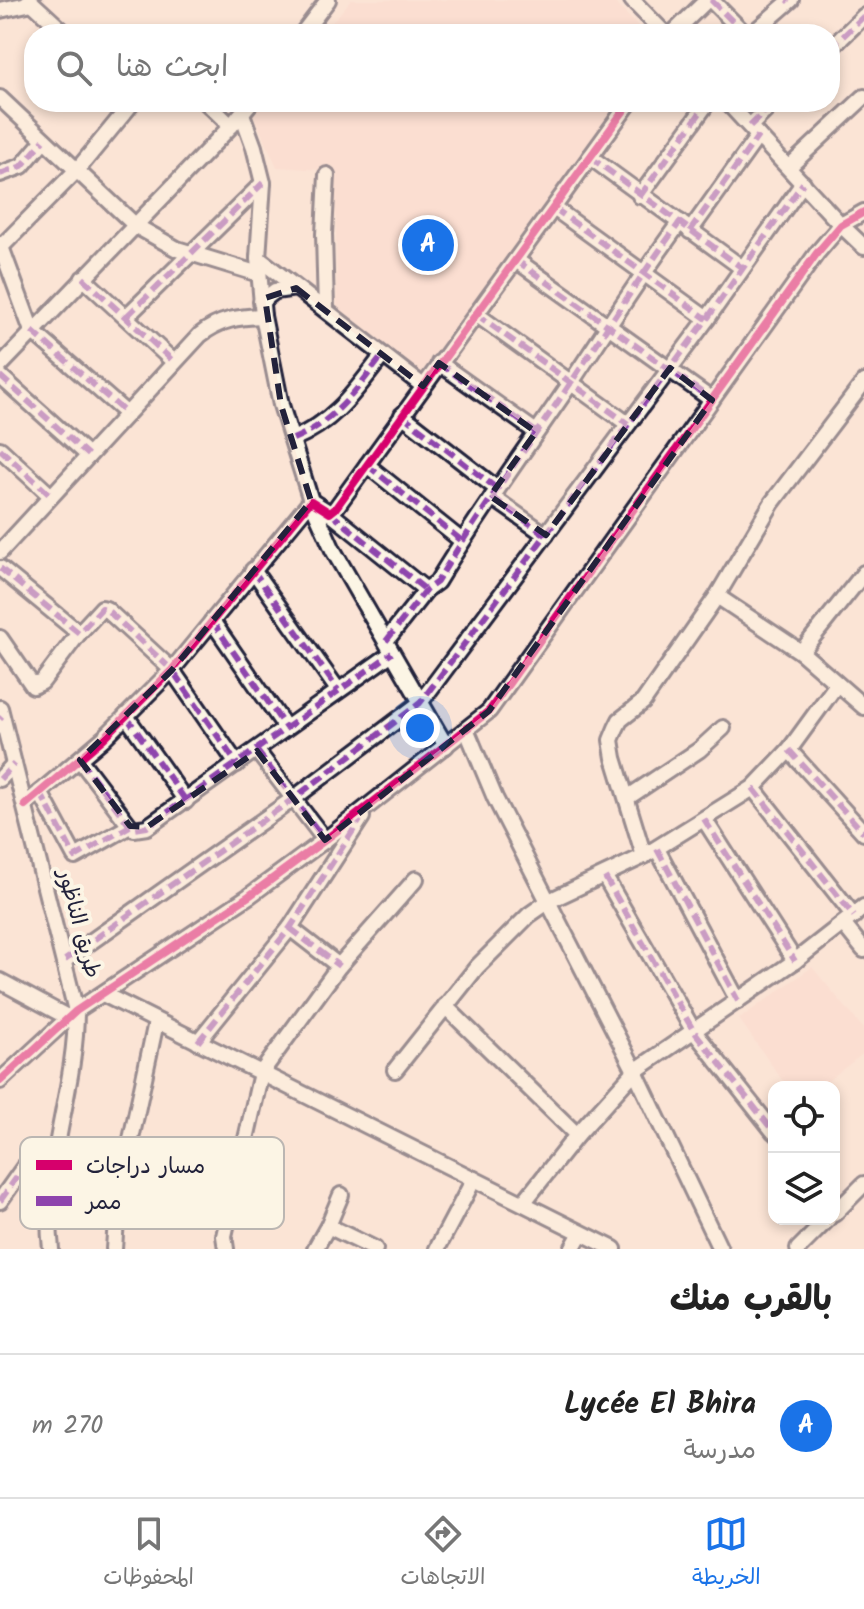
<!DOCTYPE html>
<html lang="ar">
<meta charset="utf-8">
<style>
body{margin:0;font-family:Kalam,"Playpen Sans Arabic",sans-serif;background:#f6f6f6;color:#222;direction:rtl}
.controls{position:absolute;right:24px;bottom:24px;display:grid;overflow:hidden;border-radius:16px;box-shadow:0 4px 12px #0003}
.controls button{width:72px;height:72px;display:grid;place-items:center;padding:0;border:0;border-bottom:2px solid #e0e0e0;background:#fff;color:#222;font:40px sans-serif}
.you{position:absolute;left:420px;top:728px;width:28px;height:28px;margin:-20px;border:6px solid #fff;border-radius:50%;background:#1a73e8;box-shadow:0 0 0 12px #1a73e833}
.badge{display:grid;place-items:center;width:52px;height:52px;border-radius:50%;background:#1a73e8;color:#fff;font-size:26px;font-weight:700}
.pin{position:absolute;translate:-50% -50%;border:4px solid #fff;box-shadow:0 2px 8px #0006}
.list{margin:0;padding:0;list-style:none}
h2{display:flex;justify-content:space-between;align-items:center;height:104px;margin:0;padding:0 32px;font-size:34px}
h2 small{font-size:26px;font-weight:400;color:#767676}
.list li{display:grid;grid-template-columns:52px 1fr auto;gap:24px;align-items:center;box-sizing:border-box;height:144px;padding:0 32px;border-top:2px solid #e0e0e0}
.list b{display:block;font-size:30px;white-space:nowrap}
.list p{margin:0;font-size:26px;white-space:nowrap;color:#767676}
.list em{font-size:26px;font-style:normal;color:#767676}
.icon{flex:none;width:44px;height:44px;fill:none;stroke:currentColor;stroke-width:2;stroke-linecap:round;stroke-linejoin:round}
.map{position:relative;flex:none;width:864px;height:1249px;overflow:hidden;direction:ltr}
.search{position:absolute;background:#fff;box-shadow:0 4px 12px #0003;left:24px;right:24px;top:24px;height:88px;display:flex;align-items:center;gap:20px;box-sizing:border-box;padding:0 28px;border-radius:32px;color:#767676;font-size:30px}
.sheet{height:248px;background:#fff}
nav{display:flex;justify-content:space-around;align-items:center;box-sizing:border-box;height:112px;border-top:2px solid #e0e0e0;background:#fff;font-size:22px;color:#767676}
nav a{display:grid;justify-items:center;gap:4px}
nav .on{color:#1a73e8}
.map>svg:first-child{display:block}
.built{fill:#fad8cc}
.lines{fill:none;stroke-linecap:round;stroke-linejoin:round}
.minor-casing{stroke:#22223b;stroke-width:20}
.minor{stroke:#fcf5e5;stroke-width:14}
.quiet{stroke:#8e44ad;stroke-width:6;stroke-dasharray:12 6;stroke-linecap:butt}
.cycleway-casing{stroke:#fcf5e5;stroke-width:13}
.cycleway{stroke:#d6006c;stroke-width:8}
.marked{fill:none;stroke:#22223b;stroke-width:6;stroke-dasharray:16 10;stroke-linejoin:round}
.labels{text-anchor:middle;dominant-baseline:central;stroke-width:8;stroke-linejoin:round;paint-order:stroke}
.street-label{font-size:22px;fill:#22223b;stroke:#fcf5e5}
.key{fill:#fcf5e5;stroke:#bbb6b2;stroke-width:2}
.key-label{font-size:22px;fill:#22223b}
</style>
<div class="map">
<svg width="864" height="1249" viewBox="0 0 864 1249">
<rect width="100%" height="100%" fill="#fbe4d6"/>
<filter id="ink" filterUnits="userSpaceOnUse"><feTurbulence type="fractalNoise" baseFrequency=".0125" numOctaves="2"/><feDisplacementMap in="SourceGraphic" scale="16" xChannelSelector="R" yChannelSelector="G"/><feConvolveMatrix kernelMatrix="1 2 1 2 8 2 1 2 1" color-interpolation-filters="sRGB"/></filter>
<g filter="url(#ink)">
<g class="built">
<path d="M351 0H612L646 34H322Z"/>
<path d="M264 102H623L423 379 337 319 335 171 277 167 253 115Z"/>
<path d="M812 967 864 1029V1053L820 1087H787L739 1019Z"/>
</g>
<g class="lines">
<defs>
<g id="minor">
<path d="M29 0 66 34"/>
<path d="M632 0 665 34"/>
<path d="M711 0 745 34"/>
<path d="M0 10 32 3"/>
<path d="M302 34 328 0"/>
<path d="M672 34 707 0"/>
<path d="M752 34 791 0"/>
<path d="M830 49 864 16"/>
<path d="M0 98 136 226 177 249 259 274"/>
<path d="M206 102 231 126"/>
<path d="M727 102 841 225 864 247"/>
<path d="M242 114 254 147 263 183 258 258 263 316 281 405 311 501 333 550 446 746"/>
<path d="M750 126 774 102"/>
<path d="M590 157 741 267"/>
<path d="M789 167 864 97"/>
<path d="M0 174 22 166 44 140"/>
<path d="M640 196 708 102"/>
<path d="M554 208 707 319"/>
<path d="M690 231 758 136"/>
<path d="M0 244 32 331 127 414"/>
<path d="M1 247 78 169 133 102"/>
<path d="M258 258 423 386"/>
<path d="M516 260 712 400"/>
<path d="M83 278 174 362"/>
<path d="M261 302 275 291 296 288"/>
<path d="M326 310 324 234 327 175"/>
<path d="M476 314 628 424"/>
<path d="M127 316 263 183"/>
<path d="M439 363 536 432"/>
<path d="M0 366 231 126 251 102"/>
<path d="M0 376 88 455"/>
<path d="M402 415 496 488"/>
<path d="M293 439C336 421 355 391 383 355"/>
<path d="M0 449 51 496"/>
<path d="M367 465 462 541"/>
<path d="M492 497 546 535"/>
<path d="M330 513 426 590"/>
<path d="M0 552 200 335C220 319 238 317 263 316"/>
<path d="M0 568 79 633 102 608 106 609 172 670 237 764"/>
<path d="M253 570 338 690"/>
<path d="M717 596 801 652 864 707"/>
<path d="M212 621 286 728"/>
<path d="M0 638 33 686 42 682 79 633"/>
<path d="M386 641 426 590 437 582C478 514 525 450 570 384 606 330 641 275 680 222"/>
<path d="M801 652 864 573"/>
<path d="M0 708 76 1011C76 1092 41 1168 51 1249"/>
<path d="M126 716 186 801"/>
<path d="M467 731 495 798 635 1071 720 1249"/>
<path d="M789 750 864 833"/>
<path d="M257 751 325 840"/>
<path d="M80 760 130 826 134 829 147 827 392 653"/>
<path d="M0 779 14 764"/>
<path d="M753 788 854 916"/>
<path d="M40 792 75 857 130 826"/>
<path d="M627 798 699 750 723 728"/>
<path d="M25 805 104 738 172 670 311 501 330 513 335 509 630 102"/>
<path d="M704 819 795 961"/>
<path d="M657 849 738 1001"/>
<path d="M644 856 614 758 611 740 616 728 620 720 643 702 717 596 772 503 864 382"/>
<path d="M605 877 693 1030 774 1132"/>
<path d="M844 925 864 950"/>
<path d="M290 928 339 966"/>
<path d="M65 960 293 799 420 703 707 319 803 183"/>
<path d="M0 981 69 1018"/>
<path d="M103 994 614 1249"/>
<path d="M445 1006 577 1135"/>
<path d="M198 1042 290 928 362 817"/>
<path d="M395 1070 477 967 529 915 549 901 644 856 753 788 789 750 837 684"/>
<path d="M0 1081 76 1011 249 896 325 840 489 711 817 253 841 225 864 212"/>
<path d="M0 1201 24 1167 55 1154"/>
<path d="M523 1203 577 1135 635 1071 795 961 864 907"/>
<path d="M834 1214 864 1184"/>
<path d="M328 1226 341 1195"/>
<path d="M114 1249 117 1205 156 1022"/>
<path d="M226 1249 224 1236 261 1073 339 966 416 879"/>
<path d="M315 1249 328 1226 375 1249"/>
<path d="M437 1249 474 1179"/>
<path d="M572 1249 581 1233"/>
<path d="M798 1249 828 1219"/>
</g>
</defs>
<use href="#minor" class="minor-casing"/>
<use href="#minor" class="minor"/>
<g class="quiet">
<path d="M711 0 745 34"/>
<path d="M787 0 789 2"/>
<path d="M830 49 864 16"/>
<path d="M750 126 774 102"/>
<path d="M590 157 741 267"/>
<path d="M0 174 22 166 44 140"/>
<path d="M640 196 708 102"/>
<path d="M554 208 707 319"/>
<path d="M690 231 758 136"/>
<path d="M516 260 712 400"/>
<path d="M83 278 174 362"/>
<path d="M476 314 628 424"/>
<path d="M127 316 263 183"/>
<path d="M32 331 127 414"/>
<path d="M439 363 536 432"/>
<path d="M0 376 88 455"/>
<path d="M402 415 496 488"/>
<path d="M293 439C336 421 355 391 383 355"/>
<path d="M0 449 51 496"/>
<path d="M367 465 462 541"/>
<path d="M492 497 546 535"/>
<path d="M330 513 426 590"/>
<path d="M0 568 79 633 102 608 106 609 172 670 237 764"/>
<path d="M253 570 338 690"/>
<path d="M212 621 286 728"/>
<path d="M386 641 426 590 437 582C478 514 525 450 570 384 606 330 641 275 680 222"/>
<path d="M126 716 186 801"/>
<path d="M0 719 2 717"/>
<path d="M789 750 864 833"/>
<path d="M257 751 325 840"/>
<path d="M80 760 130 826 134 829 147 827 392 653"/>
<path d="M0 779 14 764"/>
<path d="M753 788 854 916"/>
<path d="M40 792 75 857 130 826"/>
<path d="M704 819 795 961"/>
<path d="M657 849 738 1001"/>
<path d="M605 877 693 1030 774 1132"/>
<path d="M290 928 339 966"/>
<path d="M65 960 293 799 420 703 707 319 803 183"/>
<path d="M198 1042 290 928 360 820"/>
<path d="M0 1201 24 1167 55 1154"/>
</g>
<defs>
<g id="cycleway">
<path d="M25 805 104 738 172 670 311 501 330 513 335 509 630 102"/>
<path d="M0 1081 76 1011 249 896 325 840 489 711 817 253 841 225 864 212"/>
</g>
</defs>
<use href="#cycleway" class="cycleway-casing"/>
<use href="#cycleway" class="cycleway"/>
</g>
</g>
<path d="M0 0H864V1249H0ZM296 288 423 386 439 363 536 432 490 496 546 535 670 368 712 400 489 711 325 840 257 751 147 827 130 826 80 760 172 670 311 501 281 405 265 298Z" fill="#fbe4d6" fill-opacity=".55" fill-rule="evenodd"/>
<path class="marked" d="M296 288 423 386 439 363 536 432 490 496 546 535 670 368 712 400 489 711 325 840 257 751 147 827 130 826 80 760 172 670 311 501 281 405 265 298Z"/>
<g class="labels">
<g class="street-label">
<text transform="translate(78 924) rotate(75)">طريق الناظور</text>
</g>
</g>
<rect x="20" y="1137" width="264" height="92" rx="12" class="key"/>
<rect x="36" y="1160" width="36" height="10" fill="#d6006c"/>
<rect x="36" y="1196" width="36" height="10" fill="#8e44ad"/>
<g class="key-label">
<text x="86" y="1173">مسار دراجات</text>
<text x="86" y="1209">ممر</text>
</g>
</svg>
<div class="controls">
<button><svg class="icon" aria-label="locate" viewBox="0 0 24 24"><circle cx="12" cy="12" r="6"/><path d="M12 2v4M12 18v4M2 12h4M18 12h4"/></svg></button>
<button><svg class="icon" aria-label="layers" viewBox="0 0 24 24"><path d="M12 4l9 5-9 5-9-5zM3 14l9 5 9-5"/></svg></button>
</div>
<div class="you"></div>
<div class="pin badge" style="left:428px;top:245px">A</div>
<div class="search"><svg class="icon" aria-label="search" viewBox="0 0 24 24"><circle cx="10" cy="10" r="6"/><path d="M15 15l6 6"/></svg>ابحث هنا</div>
</div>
<section class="sheet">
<h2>بالقرب منك<small></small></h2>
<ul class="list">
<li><span class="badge">A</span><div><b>Lycée El Bhira</b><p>مدرسة</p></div><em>270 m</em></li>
</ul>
</section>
<nav>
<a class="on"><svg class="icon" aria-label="map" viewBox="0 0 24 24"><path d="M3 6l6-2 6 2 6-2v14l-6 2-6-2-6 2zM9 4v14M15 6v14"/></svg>الخريطة</a>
<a><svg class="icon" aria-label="directions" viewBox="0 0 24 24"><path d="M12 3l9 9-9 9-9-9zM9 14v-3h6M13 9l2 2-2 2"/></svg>الاتجاهات</a>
<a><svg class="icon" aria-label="saved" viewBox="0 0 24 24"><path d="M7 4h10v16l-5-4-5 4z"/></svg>المحفوظات</a>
</nav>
